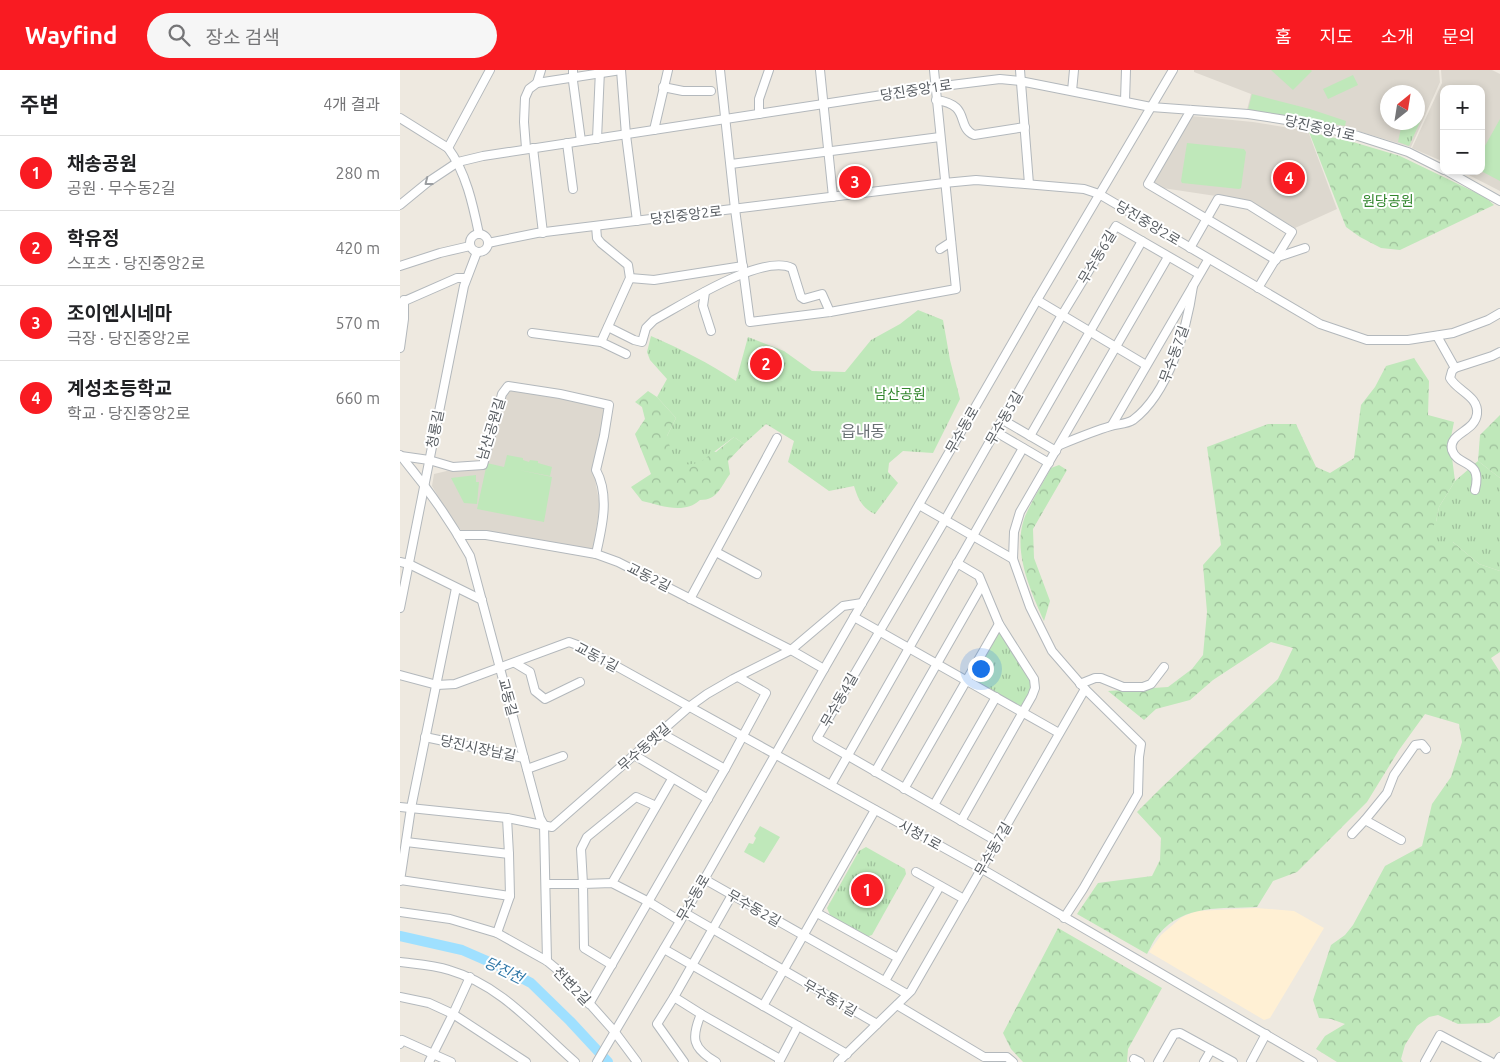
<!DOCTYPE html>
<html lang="ko">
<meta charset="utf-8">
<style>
body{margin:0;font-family:Ubuntu,"Noto Sans KR",sans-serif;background:#f6f6f6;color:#202124}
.controls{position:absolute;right:15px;top:15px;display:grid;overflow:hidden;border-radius:10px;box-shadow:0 2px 8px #0003}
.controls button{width:45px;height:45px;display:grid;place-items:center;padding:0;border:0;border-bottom:1px solid #e0e0e0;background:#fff;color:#202124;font:25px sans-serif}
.compass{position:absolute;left:980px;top:15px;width:45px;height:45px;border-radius:50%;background:#fff;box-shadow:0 2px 8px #0003;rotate:30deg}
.you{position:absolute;left:580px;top:598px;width:18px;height:18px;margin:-12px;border:4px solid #fff;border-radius:50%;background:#1a73e8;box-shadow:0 0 0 8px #1a73e833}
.badge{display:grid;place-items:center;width:32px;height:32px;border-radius:50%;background:#f91b22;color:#fff;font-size:16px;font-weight:700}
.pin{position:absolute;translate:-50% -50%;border:2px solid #fff;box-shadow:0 1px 5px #0006}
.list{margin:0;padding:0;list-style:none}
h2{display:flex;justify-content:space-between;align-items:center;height:65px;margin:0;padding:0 20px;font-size:21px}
h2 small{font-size:16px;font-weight:400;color:#757577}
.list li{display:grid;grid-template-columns:32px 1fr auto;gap:15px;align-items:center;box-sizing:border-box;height:75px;padding:0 20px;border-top:1px solid #e0e0e0}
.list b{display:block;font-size:19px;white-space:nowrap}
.list p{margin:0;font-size:16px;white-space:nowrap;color:#757577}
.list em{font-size:16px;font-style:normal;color:#757577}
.icon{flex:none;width:28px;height:28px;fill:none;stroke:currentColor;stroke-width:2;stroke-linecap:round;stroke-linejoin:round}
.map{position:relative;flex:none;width:1100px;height:992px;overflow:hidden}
header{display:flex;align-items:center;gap:30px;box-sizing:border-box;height:70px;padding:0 25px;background:#f91b22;color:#fff}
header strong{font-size:24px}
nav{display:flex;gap:28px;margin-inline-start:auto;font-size:18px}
.search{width:350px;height:45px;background:#f6f6f6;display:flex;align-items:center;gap:12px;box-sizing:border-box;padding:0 18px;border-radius:28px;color:#757577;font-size:19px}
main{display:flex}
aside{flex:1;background:#fff}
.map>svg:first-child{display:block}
.commercial{fill:#fff0d4}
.education{fill:#ddd8cf;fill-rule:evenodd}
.green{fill:#bfe8ba}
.forest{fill:url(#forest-crowns)}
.park{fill:url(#park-tufts)}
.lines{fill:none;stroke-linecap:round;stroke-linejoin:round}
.river{stroke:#9fe0ff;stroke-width:10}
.minor-casing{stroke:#b3b8bc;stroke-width:10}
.minor{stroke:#fff;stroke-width:8}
.oneway{stroke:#9b9ea1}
.labels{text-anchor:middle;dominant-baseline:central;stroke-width:4;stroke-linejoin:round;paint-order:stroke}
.street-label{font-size:14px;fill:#595e63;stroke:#fff}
.park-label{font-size:14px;fill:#32872d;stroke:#fff}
.water-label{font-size:15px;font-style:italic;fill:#2f77a7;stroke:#fff}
.quarter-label{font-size:16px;fill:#6a7175;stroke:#fff}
</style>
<header>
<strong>Wayfind</strong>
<div class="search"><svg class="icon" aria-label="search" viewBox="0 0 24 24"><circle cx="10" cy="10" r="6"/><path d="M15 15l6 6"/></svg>장소 검색</div>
<nav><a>홈</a><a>지도</a><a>소개</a><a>문의</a></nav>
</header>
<main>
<aside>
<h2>주변<small>4개 결과</small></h2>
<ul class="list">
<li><span class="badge">1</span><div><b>채송공원</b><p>공원 · 무수동2길</p></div><em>280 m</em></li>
<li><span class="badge">2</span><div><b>학유정</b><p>스포츠 · 당진중앙2로</p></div><em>420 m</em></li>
<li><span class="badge">3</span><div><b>조이엔시네마</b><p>극장 · 당진중앙2로</p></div><em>570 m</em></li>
<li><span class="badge">4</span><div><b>계성초등학교</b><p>학교 · 당진중앙2로</p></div><em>660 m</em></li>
</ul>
</aside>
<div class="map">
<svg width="1100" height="992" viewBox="0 0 1100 992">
<defs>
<pattern id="forest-crowns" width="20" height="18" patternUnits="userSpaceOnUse" patternTransform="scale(1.25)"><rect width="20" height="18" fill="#bfe8ba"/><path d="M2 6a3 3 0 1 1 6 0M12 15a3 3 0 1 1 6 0" fill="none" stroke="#9ebf9b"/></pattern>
<pattern id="park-tufts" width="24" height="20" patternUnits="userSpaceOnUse" patternTransform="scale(1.25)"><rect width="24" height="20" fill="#bfe8ba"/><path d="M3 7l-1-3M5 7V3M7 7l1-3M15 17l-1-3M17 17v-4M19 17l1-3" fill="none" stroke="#9ebf9b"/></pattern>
</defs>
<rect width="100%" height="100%" fill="#eee9e0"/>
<path class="commercial" d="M856 838 894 841 924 858 870 948 864 950 749 882 761 865 782 847 796 841Z"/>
<g class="education">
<path d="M794 0H1039L1040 12 1011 77 945 57 847 40 851 24 794 2ZM988 22H1018V52H988Z"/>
<path d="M1041 0H1092L1100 4V121L1061 101H1081V19H1044V92L1012 78 1042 13Z"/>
<path d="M791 46 853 52 908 61 937 139 895 158 849 131 756 117 754 112Z"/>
<path d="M108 319 156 326 206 337 194 400 196 416 200 435 193 479 87 461 61 460 51 448 32 416 34 404 51 400 84 399 103 325Z"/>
</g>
<g class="green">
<path d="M871 0H911L912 1 893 20Z"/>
<path d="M953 5 958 15 928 29 923 19Z"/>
<path d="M852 24 910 39 946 51 945 56 848 40Z"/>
<path d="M1100 49V111L1081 101V83Z"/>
<path d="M787 73 844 79 846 82 841 118 839 119 782 113 781 111Z"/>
<path d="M107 385 123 388V390L129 392 130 390 138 391V393L152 397 150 406 119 400 152 407 144 452 77 439 87 393 104 397Z"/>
<path d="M76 405V412H79L77 434 64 433 51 408Z"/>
<path d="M360 756 380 767 364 793 344 782 349 773 353 774 356 768 354 766Z"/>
</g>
<g class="forest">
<path d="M909 62 953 72 1000 86 1085 127 1094 135 1000 180 981 178 960 167 946 157Z"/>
<path d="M1014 288 1029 311 1028 345 1054 352 1050 372 1055 411 1039 437 1036 452 1053 472 1079 494 1100 501V582L1091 588 1100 602V946L1089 953 1058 954 1038 945 1029 947 1017 956 1005 975 1001 989 1003 992H937L916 979 925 966 945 954 931 949 919 948 913 930 931 875 945 865 953 855 985 796 1022 776 1032 734 1051 707 1062 672 1059 654 1025 644 999 680 967 732 897 802 873 811 857 837C822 839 784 834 759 864 754 869 751 877 747 884L677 844 698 813 752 806 760 790 761 768 737 742 763 716 878 609 893 578 871 572 813 610 790 630 756 639 744 650 708 621 768 617 792 599 803 585 807 542 803 495 821 475 807 377 868 354H896L916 397 930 403 954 388 961 335 975 317 986 296Z"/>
<path d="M248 321 257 327 276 348 267 366 316 382 334 367 344 374 328 391 330 404C321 416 318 430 300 430 284 445 260 435 242 431L231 417 251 404 235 364 245 349 242 337 235 332Z"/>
<path d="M1100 345V408L1078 391 1080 365Z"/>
<path d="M659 395 667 400 633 459 634 488 650 531 644 551C630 519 610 477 627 442 634 427 643 413 651 398Z"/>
<path d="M658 858 762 918 728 979 727 992H623L611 979 603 963Z"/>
</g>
<g class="park">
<path d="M1018 49 1021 50 1009 76 998 72 1002 53 1018 52Z"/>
<path d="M518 240 543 250 550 290 560 329 533 383 503 381 489 393 488 402 498 413 475 444C462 438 458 429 454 416L429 421 388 392 394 371 366 354 344 374 334 367 299 393 275 396 267 366 276 348 257 327 267 309 250 290 247 282 251 266C281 279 309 293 336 311L348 267 384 281 412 301 445 302 471 270 500 254Z"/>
<path d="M1078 391 1100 408V501L1079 494 1053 472 1035 476 1026 466 1036 452 1039 437 1055 411Z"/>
<path d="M600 559 633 609 634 618 625 636 620 638 573 611 572 608Z"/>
<path d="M466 777 505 799 506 804 472 865 466 867 430 845 427 838 459 781Z"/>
</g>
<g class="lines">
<path class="river" d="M0 866 62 880 101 897 131 913 170 951 208 992"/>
<defs>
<g id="minor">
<path d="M173 0V11L181 71"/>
<path d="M221 0 226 65 237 151"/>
<path d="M320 0 335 139 350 252 430 242 556 219 534 0"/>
<path d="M420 0 433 127"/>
<path d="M620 0 629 114"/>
<path d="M137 13 221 0"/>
<path d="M263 17 283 21H311"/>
<path d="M672 21 674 0"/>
<path d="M536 30C572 35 555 56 574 65L625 57"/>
<path d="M725 31 726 0"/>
<path d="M791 40 748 114 876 190"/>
<path d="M359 44V29L369 0"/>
<path d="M0 48 48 78 90 0"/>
<path d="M254 60 268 0"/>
<path d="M197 69 200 0"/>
<path d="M167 73 173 119"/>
<path d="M48 78C66 102 73 135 79 164"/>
<path d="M126 78 124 52 125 28 129 19 137 13 141 0"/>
<path d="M133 78 143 163"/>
<path d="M331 94 540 67"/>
<path d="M1047 101 1100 131"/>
<path d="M0 135 28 112 58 92 83 86 535 17 600 9 620 11 751 37 848 44 905 53 958 66 1008 82 1044 100"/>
<circle cx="79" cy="173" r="9"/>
<path d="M88 173 137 163 544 113 576 110 684 119 699 124 920 254 967 270H1008L1053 263 1088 250 1100 243"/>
<path d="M790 178 818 129 849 135 892 162 858 218"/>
<path d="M540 179 551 172"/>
<path d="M878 187 905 178"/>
<path d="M0 196 40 183 70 176"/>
<path d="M230 208 254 210 343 196"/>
<path d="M305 222 303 236 311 261"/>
<path d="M637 230 746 295"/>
<path d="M0 233 57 208H66"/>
<path d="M208 257 234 270 242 272 246 258 254 250C282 235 362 183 392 198L401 227 404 229 422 224 430 242"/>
<path d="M132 263 201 272 230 208 228 195 201 173 197 168 196 156"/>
<path d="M1037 266 1055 298 1092 286 1100 282"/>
<path d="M201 272 226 284"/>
<path d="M0 278 4 249V230"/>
<path d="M1055 298 1052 301 1050 308C1057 321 1079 326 1077 344 1075 362 1048 363 1052 380 1058 398 1083 388 1075 420"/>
<path d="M603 350 656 381"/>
<path d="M712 355 808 190"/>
<path d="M596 362 649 393"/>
<path d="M630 366 742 171"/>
<path d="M660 375C677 368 694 361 711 356 718 354 727 354 733 350 769 323 787 258 793 216"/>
<path d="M0 385C26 416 50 450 70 486L140 748 144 755 147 891"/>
<path d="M1 386 29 390 53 397 83 395 102 324 108 316 160 324 209 335 204 366 196 400C210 426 202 457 196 484"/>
<path d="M519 435 613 489"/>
<path d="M58 465H86L196 484 218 492 391 580 424 599"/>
<path d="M316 482 357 504"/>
<path d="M0 492 9 494 82 530"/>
<path d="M557 493 579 506 599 554 634 609 635 618 632 626 561 751"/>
<path d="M290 529 377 368"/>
<path d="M0 538 64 216 77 182"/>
<path d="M454 547 659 663"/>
<path d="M115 593 130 602 135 621 145 629 180 612"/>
<path d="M0 605 37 615 55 614 169 572 180 576 582 799 913 992"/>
<path d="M680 614 695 608H701L723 617H743L751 614 764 597"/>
<path d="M261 663 325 699"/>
<path d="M25 667 124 688"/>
<path d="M234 685 308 729"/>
<path d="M127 699 163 686"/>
<path d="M475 702 582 515"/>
<path d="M431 715 623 378"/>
<path d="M504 719 599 554"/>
<path d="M534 735 596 627"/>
<path d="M0 737 107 748 152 757 289 637 307 624 333 609 391 580 443 536 462 533"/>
<path d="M965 750 987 723 994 705 1015 675 1022 674 1026 679"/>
<path d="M952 764 965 750 1001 770"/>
<path d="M6 772 109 784 107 748"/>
<path d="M598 772 417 668 545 450 662 245 716 156 799 204"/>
<path d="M516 802 564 829"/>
<path d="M304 809 507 924"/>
<path d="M0 810 110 826 109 784"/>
<path d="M0 811 11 738 56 518"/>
<path d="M212 813 272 709"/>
<path d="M146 814H183L181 779 187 767 236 727 256 736"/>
<path d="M0 842 50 849 97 863 110 826"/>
<path d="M285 843 477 954"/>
<path d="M417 843 498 888"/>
<path d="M664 848 683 819 738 724 739 687 741 674 685 619 652 581 630 537 613 489 614 462 620 442 768 187"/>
<path d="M97 863 147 891 165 906 214 961 237 992"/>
<path d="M264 879 447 984"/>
<path d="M0 892C16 894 34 895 49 900 101 915 136 958 175 992"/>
<path d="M212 895 184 878 183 814 212 813 249 832 280 851"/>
<path d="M485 911 540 816"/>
<path d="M0 927 29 933 53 944 70 907"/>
<path d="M274 927 332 825"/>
<path d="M189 934 325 699 366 623 338 607"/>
<path d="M497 935 584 987H607L613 992"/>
<path d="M363 936 475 740"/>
<path d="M301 944 380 989"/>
<path d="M0 974 2 970 33 984 53 944 126 992"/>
<path d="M734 989 740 992"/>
<path d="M29 992 33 984 51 992"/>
<path d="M197 992 285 843 424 599 637 230 773 0"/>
<path d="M284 992 257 954 274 927 301 944C291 968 292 978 316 992"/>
<path d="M379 992 398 956"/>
<path d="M438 992 511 921 685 619"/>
<path d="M758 992 774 964 780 963 833 992"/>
<path d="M804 992 811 980"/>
<path d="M851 992 866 964"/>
<path d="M1025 992 1040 965 1091 992"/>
<path d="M1097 992 1100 987"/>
</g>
</defs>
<use href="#minor" class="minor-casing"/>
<use href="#minor" class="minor"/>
</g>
<defs><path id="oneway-chevron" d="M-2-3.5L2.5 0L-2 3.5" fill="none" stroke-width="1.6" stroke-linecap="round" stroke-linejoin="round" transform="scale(1.25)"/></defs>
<use class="oneway" href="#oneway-chevron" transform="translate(28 112) rotate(142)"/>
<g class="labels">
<g class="street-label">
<text transform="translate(516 20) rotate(-9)">당진중앙1로</text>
<text transform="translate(920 58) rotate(13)">당진중앙1로</text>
<text transform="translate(286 145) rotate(-7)">당진중앙2로</text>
<text transform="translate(748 153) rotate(31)">당진중앙2로</text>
<text transform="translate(697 187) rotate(-59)">무수동6길</text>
<text transform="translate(774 284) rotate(-70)">무수동7길</text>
<text transform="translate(604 348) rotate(-60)">무수동5길</text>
<text transform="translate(35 359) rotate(-79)">청룡길</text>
<text transform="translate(91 359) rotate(-73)">남산공원길</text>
<text transform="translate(562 360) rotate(-60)">무수동로</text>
<text transform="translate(249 507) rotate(27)">교동2길</text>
<text transform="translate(197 587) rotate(28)">교동1길</text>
<text transform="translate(108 627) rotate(75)">교동길</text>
<text transform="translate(439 630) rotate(-60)">무수동4길</text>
<text transform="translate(244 677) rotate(-41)">무수동옛길</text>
<text transform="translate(78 678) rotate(12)">당진시장남길</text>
<text transform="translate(520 765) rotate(29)">시청1로</text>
<text transform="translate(593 779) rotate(-60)">무수동7길</text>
<text transform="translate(293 828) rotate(-60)">무수동로</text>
<text transform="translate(354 838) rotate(30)">무수동2길</text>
<text transform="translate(172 916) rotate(46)">천변2길</text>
<text transform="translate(430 928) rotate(30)">무수동1길</text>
</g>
<g class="park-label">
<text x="988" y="131">원당공원</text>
<text x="500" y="324">남산공원</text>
</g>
<g class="water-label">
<text transform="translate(104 900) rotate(26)">당진천</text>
</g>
<g class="quarter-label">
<text x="463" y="361">읍내동</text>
</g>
</g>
</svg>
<div class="controls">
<button>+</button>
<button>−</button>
</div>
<svg class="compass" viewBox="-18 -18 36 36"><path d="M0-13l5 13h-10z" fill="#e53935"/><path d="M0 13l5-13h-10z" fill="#757577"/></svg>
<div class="you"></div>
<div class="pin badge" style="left:467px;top:820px">1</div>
<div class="pin badge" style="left:366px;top:294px">2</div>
<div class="pin badge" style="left:455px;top:112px">3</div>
<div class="pin badge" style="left:889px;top:108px">4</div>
</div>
</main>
